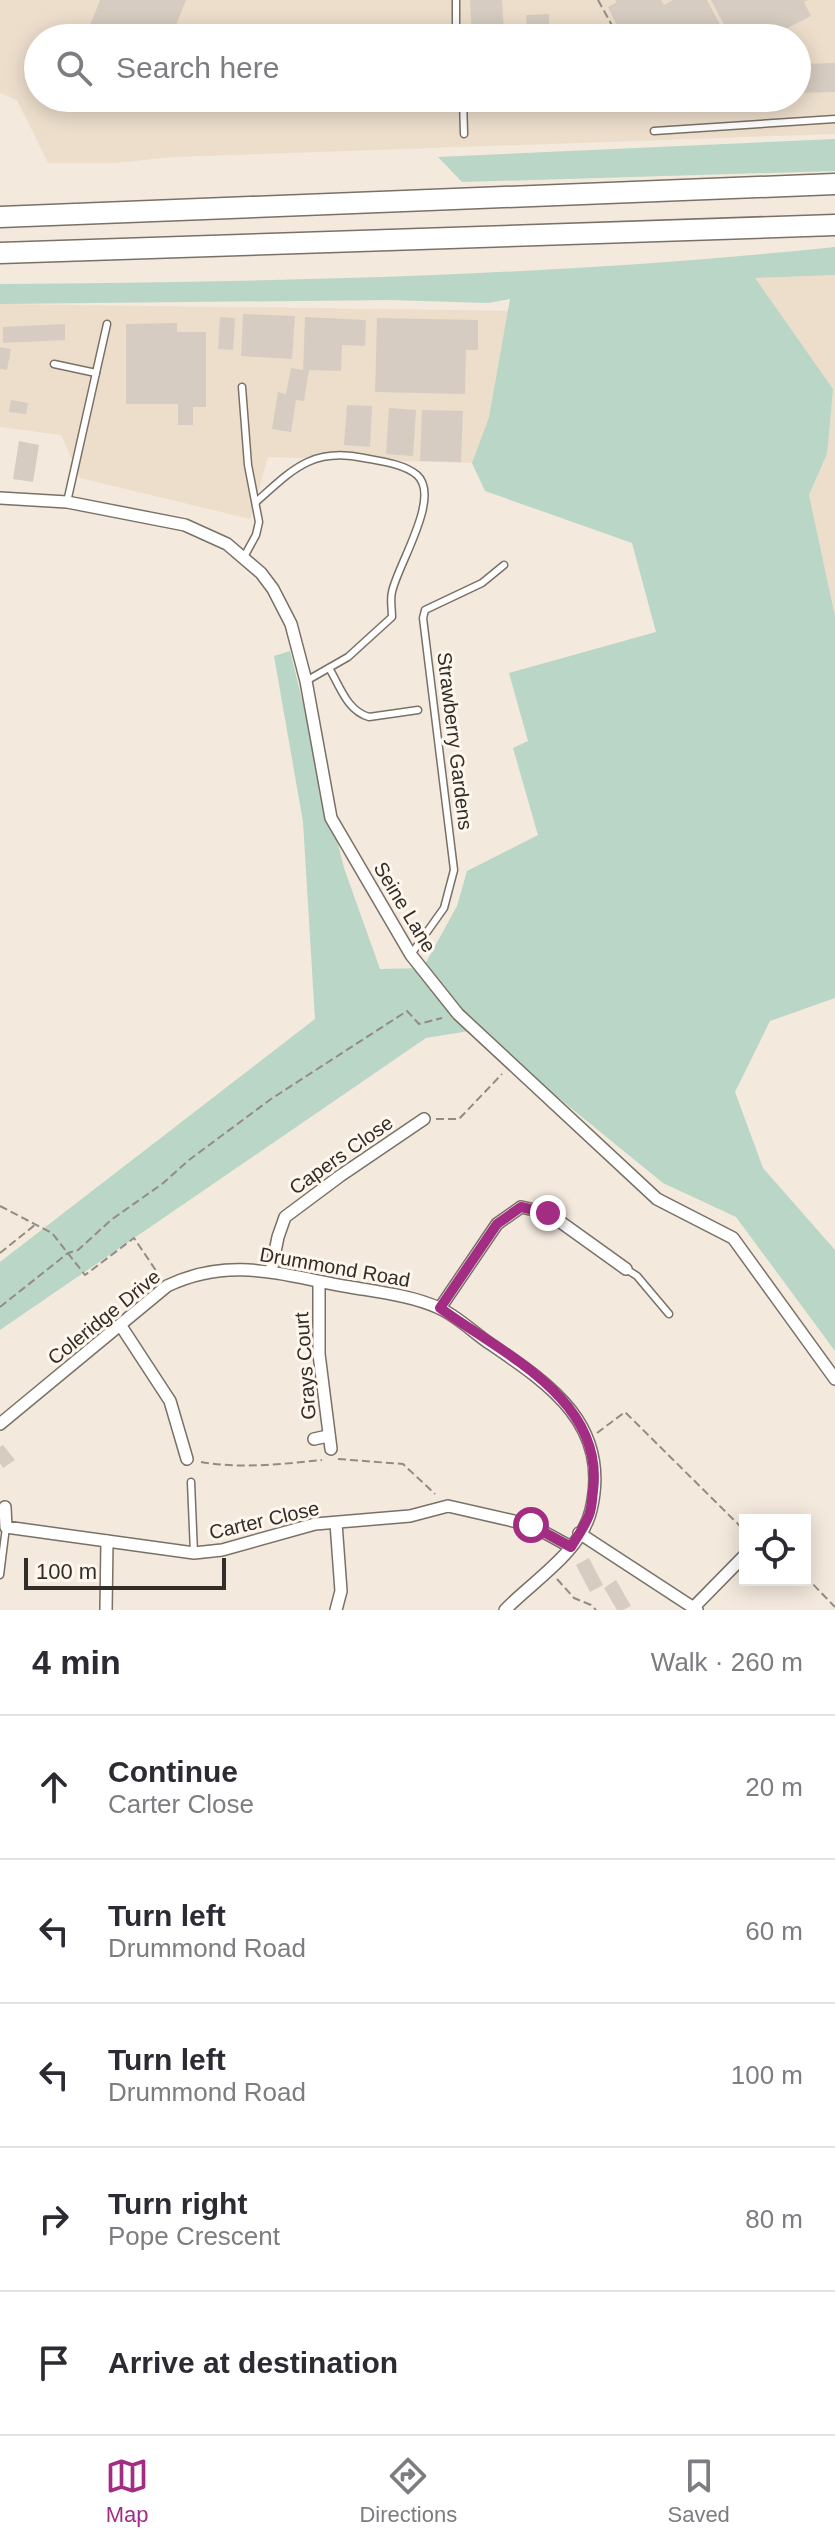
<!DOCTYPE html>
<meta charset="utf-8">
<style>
body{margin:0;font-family:Helvetica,sans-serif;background:#f7f7f7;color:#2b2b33}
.controls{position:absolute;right:24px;bottom:24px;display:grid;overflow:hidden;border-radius:0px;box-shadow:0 4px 20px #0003}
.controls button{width:72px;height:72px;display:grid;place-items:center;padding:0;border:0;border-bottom:2px solid #e1e1e2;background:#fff;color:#2b2b33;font:40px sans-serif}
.scale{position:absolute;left:24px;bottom:20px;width:202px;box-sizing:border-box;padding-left:8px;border:4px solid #312d29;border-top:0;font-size:22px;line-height:28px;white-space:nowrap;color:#312d29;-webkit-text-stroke:6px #fff7ed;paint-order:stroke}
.stop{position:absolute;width:24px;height:24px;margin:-18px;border:6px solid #a42d84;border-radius:50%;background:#fff}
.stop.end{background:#a42d84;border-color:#fff;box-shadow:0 2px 8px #0008}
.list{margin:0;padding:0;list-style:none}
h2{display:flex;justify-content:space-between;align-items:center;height:104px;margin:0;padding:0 32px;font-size:34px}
h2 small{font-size:26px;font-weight:400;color:#7c7c81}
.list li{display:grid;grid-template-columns:52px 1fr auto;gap:24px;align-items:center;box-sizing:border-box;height:144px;padding:0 32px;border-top:2px solid #e1e1e2}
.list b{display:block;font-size:30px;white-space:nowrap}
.list p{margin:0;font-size:26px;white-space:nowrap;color:#7c7c81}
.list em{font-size:26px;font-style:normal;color:#7c7c81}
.icon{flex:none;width:44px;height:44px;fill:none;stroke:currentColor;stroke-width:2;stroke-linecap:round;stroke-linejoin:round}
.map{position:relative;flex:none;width:835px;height:1610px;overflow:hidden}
.search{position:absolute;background:#fff;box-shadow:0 4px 20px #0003;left:24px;right:24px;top:24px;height:88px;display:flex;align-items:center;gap:20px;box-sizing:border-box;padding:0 28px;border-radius:44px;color:#7c7c81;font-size:30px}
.sheet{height:824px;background:#fff}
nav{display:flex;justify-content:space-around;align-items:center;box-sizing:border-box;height:112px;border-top:2px solid #e1e1e2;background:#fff;font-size:22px;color:#7c7c81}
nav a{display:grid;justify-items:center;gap:4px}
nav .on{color:#a42d84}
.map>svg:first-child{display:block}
.built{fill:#eddecc;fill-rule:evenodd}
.green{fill:#bad6c6}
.building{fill:#d6ccc1}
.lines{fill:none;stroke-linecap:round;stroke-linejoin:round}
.service-casing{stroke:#797166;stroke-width:9}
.minor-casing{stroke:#797166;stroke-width:14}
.motorway-casing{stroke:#797166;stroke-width:23}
.path{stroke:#938c84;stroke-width:2;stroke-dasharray:8 4;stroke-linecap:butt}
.service{stroke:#fff;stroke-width:6}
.minor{stroke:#fff;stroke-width:11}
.motorway{stroke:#fff;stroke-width:20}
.route{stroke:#a42d84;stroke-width:10}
.labels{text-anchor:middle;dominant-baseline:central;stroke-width:6;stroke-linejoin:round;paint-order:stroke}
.street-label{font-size:20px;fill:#312d29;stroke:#fff7ed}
</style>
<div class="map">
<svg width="835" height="1610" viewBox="0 0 835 1610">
<rect width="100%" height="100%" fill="#f3e9dd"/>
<g class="built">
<path d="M0 0H835V134L175 157 113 163H48L17 100 0 93ZM38 38H797V98H38Z"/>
<path d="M835 275V616L809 495 827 454 754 278Z"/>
<path d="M0 304 528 311 472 463 268 457 250 519 80 478 61 435 0 427Z"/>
</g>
<g class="green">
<path d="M835 139V171L462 182 438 157Z"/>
<path d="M835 247V275L755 278 833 389 827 454 809 495 835 616V998L770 1021 735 1092 763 1168 835 1250V1351L736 1217 663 1183 475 1030 426 1038 0 1330V1262L315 1019 303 822 274 656 290 651 344 868 380 969 423 968 457 906 467 871 538 835 513 748 528 741 509 673 656 632 632 543 485 491 472 463 489 417 510 299 488 303 390 300 0 304V284C279 282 558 276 835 247Z"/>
</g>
<g class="building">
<path d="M100 0H186L171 38H85Z"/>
<path d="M470 0H502L504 32 527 31 526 15 549 14V29L605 27 606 38H472Z"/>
<path d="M615 0H661L664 5 673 0H707L727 38H623L608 7 617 2Z"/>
<path d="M711 0H808L804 2 811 16 768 38H765L758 24 741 33 743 38H731Z"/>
<path d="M835 63V92L797 93V64Z"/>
<path d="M477 98H561L562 107 477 112Z"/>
<path d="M243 314 295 316 292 359 241 356Z"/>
<path d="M220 317 235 318 233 350 218 349Z"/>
<path d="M305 317 366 320 365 346 342 345 341 371 309 370 304 401 296 400 291 432 272 429 278 392 286 394 291 368 303 370Z"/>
<path d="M377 318 478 320V350H466L465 394 375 392Z"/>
<path d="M177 323V332H206V407H193V425H178V404H126V324Z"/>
<path d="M65 324V340L3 343V327Z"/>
<path d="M0 347 11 349 7 370 0 369Z"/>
<path d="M11 400 28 403 26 414 9 412Z"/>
<path d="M347 405 372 406 370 447 344 445Z"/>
<path d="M389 408 416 410 413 456 386 454Z"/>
<path d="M422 410 463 411 461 462 420 461Z"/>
<path d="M19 441 39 445 33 482 13 479Z"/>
<path d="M3 1445 15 1460 3 1468 0 1463V1447Z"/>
<path d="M589 1558 603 1585 590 1592 576 1565Z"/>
<path d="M616 1580 631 1606 623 1610H617L604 1588Z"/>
</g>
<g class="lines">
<defs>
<g id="service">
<path d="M456 0V38"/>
<path d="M463 98 464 134"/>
<path d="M654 131 835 119"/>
<path d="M54 364 96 373"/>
<path d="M242 387 248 465 259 522 256 535 244 557"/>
<path d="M67 502 107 324"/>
<path d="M256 502C292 470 312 447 364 458 380 461 404 464 417 475 442 497 397 566 392 592 390 599 392 609 392 617L348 657 306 681"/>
<path d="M329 668C340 686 347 711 369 717L418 710"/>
<path d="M412 953 444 908 454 870 423 618 425 610 482 583 504 565"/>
<path d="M626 1269 637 1276 669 1314"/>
<path d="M191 1482 194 1553"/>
<path d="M0 1575 6 1527"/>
</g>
<g id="minor">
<path d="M0 498 67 502 185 525 227 544 261 573 273 589 291 624 306 681 331 818 411 955 458 1014 657 1199 733 1238 835 1379"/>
<path d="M271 1271 278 1237 285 1217 340 1176 424 1119"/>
<path d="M319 1282V1354L331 1449"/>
<path d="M440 1308 497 1224 521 1207 548 1213 626 1269"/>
<path d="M121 1326 170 1401 187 1459"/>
<path d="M0 1424 167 1286C232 1255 284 1276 350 1287 379 1292 413 1296 439 1308 457 1316 473 1332 489 1343 551 1385 611 1425 591 1510 581 1552 533 1581 505 1610"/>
<path d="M314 1439 328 1436"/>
<path d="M5 1507 6 1527 194 1553 222 1550 315 1524 410 1516 448 1506 531 1525 571 1547"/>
<path d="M336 1523 341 1591 336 1610"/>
<path d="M579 1533 697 1610"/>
<path d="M694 1607 745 1555"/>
<path d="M106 1610 107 1541"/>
</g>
<g id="motorway">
<path d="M0 217 835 184"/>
<path d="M0 253 835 225"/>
</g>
</defs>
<use href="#service" class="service-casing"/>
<use href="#minor" class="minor-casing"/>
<use href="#motorway" class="motorway-casing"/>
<g class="path">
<path d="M598 0 619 38"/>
<path d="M658 98 663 106 678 107 685 102 682 98"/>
<path d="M436 1119H459L502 1074"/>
<path d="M0 1206 52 1233 85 1275 134 1238 159 1275"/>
<path d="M0 1253 36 1224"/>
<path d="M0 1307 68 1253 78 1250 111 1220 162 1184 189 1160 271 1099 407 1011 419 1024 442 1018"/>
<path d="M597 1433 625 1412 745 1531"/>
<path d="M338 1459 403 1464 435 1494"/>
<path d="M201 1462C240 1469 283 1464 322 1460"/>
<path d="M805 1576 835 1607"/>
<path d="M557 1579 574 1598 591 1605 596 1610"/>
</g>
<use href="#service" class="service"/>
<use href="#minor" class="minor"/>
<use href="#motorway" class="motorway"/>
</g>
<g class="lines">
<path class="route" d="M531 1525 571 1547C577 1537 585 1526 589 1515 592 1508 592 1498 593 1491 605 1399 503 1354 440 1308L497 1224 521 1207 548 1213"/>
</g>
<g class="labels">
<g class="street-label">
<text transform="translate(455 741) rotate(83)">Strawberry Gardens</text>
<text transform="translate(405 907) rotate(59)">Seine Lane</text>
<text transform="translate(341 1155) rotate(-35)">Capers Close</text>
<text transform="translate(335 1267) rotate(10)">Drummond Road</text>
<text transform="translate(104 1317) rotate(-39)">Coleridge Drive</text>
<text transform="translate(305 1366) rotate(-94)">Grays Court</text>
<text transform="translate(264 1520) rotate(-13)">Carter Close</text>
</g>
</g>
</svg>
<div class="controls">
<button><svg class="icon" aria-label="locate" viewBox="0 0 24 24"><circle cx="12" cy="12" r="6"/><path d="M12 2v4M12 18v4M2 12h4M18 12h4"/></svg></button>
</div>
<div class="scale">100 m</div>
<div class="stop" style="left:531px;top:1525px"></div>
<div class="stop end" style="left:548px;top:1213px"></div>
<div class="search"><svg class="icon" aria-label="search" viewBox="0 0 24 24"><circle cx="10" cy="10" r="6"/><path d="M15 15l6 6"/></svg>Search here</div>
</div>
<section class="sheet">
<h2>4 min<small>Walk · 260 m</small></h2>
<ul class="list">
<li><svg class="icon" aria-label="ahead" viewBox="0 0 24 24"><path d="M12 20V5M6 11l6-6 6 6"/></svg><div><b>Continue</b><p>Carter Close</p></div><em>20 m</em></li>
<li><svg class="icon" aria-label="left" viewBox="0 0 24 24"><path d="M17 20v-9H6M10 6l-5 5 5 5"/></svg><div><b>Turn left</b><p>Drummond Road</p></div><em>60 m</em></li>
<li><svg class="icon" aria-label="left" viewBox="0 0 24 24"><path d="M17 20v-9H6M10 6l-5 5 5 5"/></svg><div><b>Turn left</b><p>Drummond Road</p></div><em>100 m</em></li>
<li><svg class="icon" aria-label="right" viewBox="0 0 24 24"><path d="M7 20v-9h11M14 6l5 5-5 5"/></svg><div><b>Turn right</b><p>Pope Crescent</p></div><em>80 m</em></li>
<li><svg class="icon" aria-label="arrive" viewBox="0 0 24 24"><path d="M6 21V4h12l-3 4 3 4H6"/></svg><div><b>Arrive at destination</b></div></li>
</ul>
</section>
<nav>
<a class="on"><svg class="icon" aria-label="map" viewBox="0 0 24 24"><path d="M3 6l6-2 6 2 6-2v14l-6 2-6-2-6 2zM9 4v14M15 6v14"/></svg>Map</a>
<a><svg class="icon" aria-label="directions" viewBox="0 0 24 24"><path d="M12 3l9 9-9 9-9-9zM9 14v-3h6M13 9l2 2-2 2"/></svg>Directions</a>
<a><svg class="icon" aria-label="saved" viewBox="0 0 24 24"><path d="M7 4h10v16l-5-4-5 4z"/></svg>Saved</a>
</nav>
